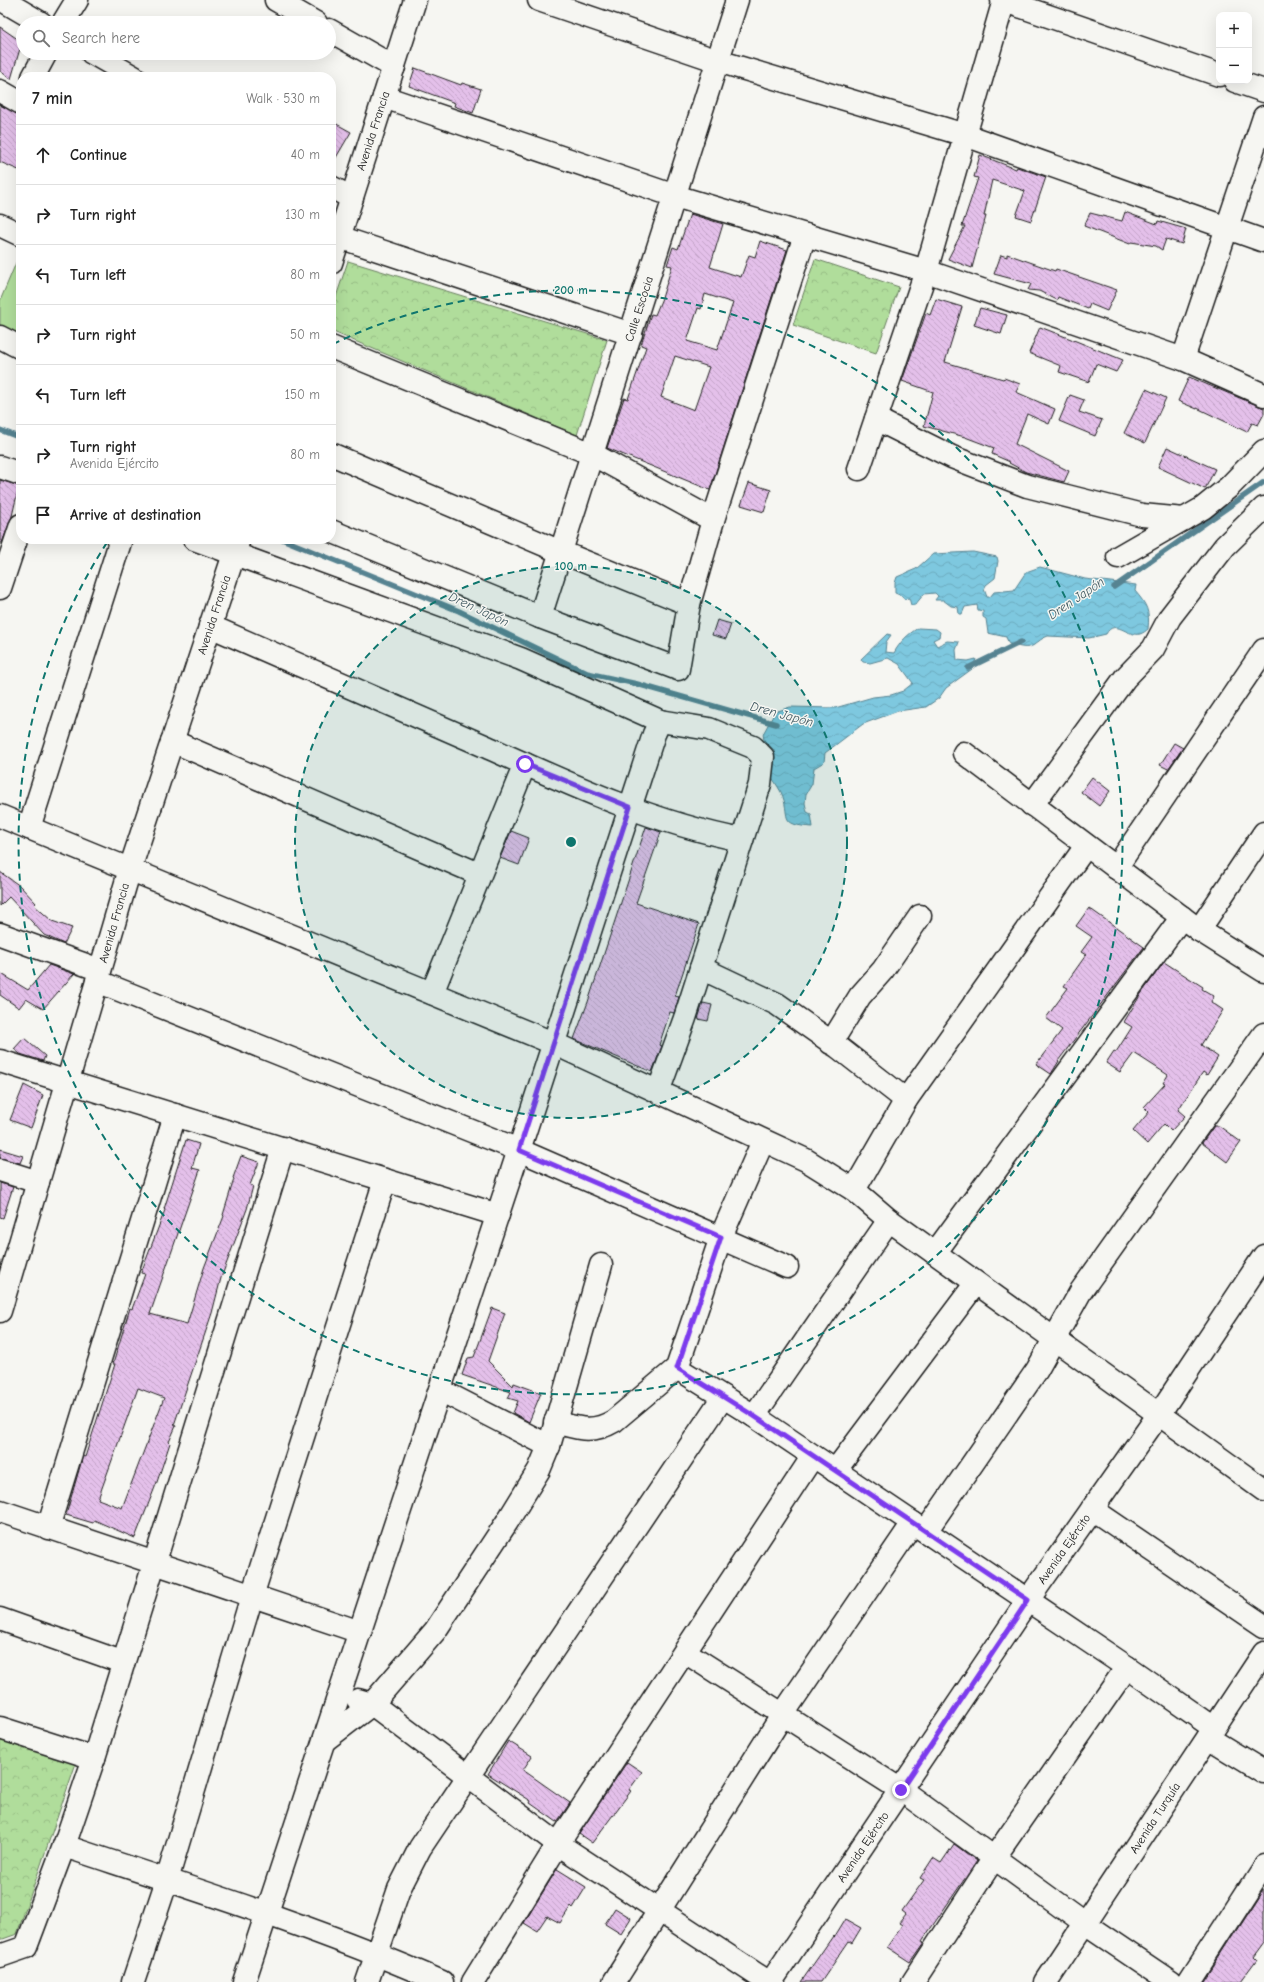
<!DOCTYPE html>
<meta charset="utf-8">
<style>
body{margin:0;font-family:"Comic Neue",sans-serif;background:#f6f6f6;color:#222}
.controls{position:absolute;right:12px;top:12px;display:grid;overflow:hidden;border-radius:8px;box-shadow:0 4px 16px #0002}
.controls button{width:36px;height:36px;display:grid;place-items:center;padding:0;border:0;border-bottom:1px solid #e0e0e0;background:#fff;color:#222;font:20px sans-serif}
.stop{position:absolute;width:12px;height:12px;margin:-9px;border:3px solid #7c3aed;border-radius:50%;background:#fff}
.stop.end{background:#7c3aed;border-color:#fff;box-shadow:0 1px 4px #0008}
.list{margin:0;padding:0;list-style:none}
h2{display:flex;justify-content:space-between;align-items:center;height:52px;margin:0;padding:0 16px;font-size:17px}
h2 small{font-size:13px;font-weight:400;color:#767676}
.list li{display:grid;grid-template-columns:26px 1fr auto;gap:12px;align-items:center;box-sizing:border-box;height:60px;padding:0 16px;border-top:1px solid #e0e0e0}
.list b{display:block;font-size:15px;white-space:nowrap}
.list p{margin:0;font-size:13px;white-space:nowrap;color:#767676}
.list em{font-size:13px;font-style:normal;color:#767676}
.icon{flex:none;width:22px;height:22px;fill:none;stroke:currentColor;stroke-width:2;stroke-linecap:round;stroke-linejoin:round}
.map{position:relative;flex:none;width:1264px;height:1982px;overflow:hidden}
.search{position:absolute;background:#fff;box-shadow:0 4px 16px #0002;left:16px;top:16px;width:320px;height:44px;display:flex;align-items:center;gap:10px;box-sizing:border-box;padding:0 14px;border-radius:22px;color:#767676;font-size:15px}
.panel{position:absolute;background:#fff;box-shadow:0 4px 16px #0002;left:16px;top:72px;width:320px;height:472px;border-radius:16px}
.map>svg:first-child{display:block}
.forest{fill:url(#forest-crowns);stroke:#667c5c}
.garden{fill:#b0dd9b;stroke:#667c5c}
.water{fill:url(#water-waves);stroke:#578391}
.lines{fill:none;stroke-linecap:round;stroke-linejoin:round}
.stream{stroke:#578391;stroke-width:5.5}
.building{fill:url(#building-back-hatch);stroke:#1c1c1c;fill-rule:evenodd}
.minor-casing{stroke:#1c1c1c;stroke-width:25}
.minor{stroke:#f6f6f2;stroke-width:22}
.route{stroke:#7c3aed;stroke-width:5}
.ring{fill:none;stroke:#0f766e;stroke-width:2;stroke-dasharray:7 5}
.labels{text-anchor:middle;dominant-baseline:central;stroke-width:3;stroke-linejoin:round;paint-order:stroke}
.street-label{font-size:12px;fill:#1c1c1c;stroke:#f6f6f2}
.water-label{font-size:13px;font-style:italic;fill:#3e5860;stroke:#f6f6f2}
.centre{fill:#0f766e;stroke:#f6f6f2;stroke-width:2}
.ring-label{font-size:12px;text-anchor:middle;font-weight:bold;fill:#0f766e;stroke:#f6f6f2;stroke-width:3;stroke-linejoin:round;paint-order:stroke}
</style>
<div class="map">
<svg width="1264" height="1982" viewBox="0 0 1264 1982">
<defs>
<pattern id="forest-crowns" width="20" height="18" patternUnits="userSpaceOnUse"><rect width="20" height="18" fill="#b0dd9b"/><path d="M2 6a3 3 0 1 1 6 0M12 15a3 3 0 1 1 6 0" fill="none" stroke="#97bd85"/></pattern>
<pattern id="water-waves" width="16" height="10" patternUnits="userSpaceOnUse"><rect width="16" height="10" fill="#7ec8df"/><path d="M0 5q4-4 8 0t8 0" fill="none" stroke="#6cabbf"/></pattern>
<pattern id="building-back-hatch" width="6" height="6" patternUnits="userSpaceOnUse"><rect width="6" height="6" fill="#e4c0ea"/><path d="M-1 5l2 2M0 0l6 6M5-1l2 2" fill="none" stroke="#c3a4c8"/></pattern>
</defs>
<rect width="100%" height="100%" fill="#f6f6f2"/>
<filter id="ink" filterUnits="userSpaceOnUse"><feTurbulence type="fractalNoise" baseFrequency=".025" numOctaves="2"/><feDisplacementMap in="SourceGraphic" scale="8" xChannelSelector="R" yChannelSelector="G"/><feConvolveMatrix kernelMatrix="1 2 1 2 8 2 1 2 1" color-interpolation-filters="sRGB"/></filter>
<g filter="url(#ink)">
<g class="forest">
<path d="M815 259 899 287 876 353 793 325Z"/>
<path d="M348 261 607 340 577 435 331 331V312Z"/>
<path d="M0 1740 76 1763 17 1934 0 1940Z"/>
</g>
<path class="garden" d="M21 251V339L0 331V301Z"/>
<g class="water">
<path d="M973 552 997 557 998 561 995 578 986 585 984 589 987 597H990L994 592 1014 590 1026 572 1040 567 1085 579 1136 585 1135 591C1147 605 1150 611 1148 629 1146 631 1143 633 1140 634 1127 637 1115 618 1106 634L1089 638 1048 636C1042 638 1039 641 1034 645 1027 650 1017 646 1009 644L1006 637 988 633 986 619 983 617V611L978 610 977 605 965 607 962 614H959L958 607 951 606 943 600H935L938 596 935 593 924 594 915 605H911L909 598 904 599 902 596 895 593V583L897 577 916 569 933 554Z"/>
<path d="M918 628 936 629 940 632 939 637 933 640 937 646 947 641 959 642 956 650 957 660 968 661 976 659 972 669 946 688 939 698 926 707 898 711 863 724 825 753 824 762 814 768 812 784 806 794 805 803 807 812 811 814 813 827C776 825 792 816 781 792 777 785 773 779 769 773L774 750 764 740 763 734 775 712 790 707 835 708 873 697 891 695 903 691 913 683 899 664 888 658 870 663 863 662 861 659 887 634 891 635 886 642 885 652 894 653C900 642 907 635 918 628Z"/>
</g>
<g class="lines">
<g class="stream">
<path d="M0 430 21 438"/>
<path d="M282 539 459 611 587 673 637 684 776 724"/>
<path d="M1114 587 1264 482"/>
<path d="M968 668 1021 642"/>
</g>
</g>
<g class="building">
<path d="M0 27 22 42 11 79 0 71Z"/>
<path d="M415 68 461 85 462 83 481 89 473 113 454 106 455 103 409 86Z"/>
<path d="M0 105 21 115V171L0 162Z"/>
<path d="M331 121 351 132 331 166Z"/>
<path d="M980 155 1016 169 1017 167 1046 177 1031 221 1016 216 1025 191 992 180 984 216H986L972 268 948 259 965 226H962L978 178 974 177Z"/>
<path d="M1125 212 1157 224 1158 221 1186 229 1182 244 1166 239 1162 250 1156 246 1131 242 1130 244 1084 226 1090 213 1122 221Z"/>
<path d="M690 214 723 224 710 267 741 277 749 255 755 257 760 241 787 250 710 490 607 448 624 398 628 399 646 347 641 345 651 314 655 315 662 298 672 266 667 265 673 247 678 249ZM705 294 733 303 717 350 687 341 698 308 701 309ZM675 356 709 367 694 410 661 397Z"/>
<path d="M1007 254 1055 271 1056 269 1117 290 1107 311 1090 304 1088 309 1058 297 1057 300 1039 291 1028 290 1031 284 994 274 1001 255 1007 257Z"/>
<path d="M936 299 962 307 945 362 1003 379 1004 378 1020 384 1016 392 1055 409 1049 424 1027 414 1015 444 1069 471 1064 482 1026 472 1009 463 1010 462 992 454 994 448 965 437 924 426 933 392 902 381 926 313 930 315Z"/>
<path d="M980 308 1007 315 1001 334 974 325Z"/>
<path d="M1040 327 1071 339 1123 360 1116 372 1096 364 1089 382 1059 372 1061 366 1029 353Z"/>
<path d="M1189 377 1264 408V414L1258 425 1252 423 1247 432 1197 408V409L1178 401Z"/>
<path d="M1146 389 1166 398 1145 443 1124 433Z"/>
<path d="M1070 395 1084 400 1079 412 1102 420 1095 436 1059 421Z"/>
<path d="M1167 447 1215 469 1205 489 1158 467Z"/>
<path d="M0 480 19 486 12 516 2 543H0Z"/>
<path d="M749 483 771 490 764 512 741 505Z"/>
<path d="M717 620 731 624 726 639 712 635Z"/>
<path d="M1174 743 1183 748 1168 769 1160 765Z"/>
<path d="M1092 777 1110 791 1099 806 1081 792Z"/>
<path d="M646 827 661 832 636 903 699 924 675 996 679 997 674 1013 670 1012 659 1045 662 1046 652 1072 574 1039 588 1002Z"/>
<path d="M511 831 529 838 519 865 500 858Z"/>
<path d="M0 872 20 886 36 903 34 905 52 921 72 928 64 944 44 935 9 897 0 906Z"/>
<path d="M1089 908 1144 947 1058 1061H1059L1051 1074 1036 1064 1062 1030 1046 1018 1068 988 1064 986 1086 955 1081 952 1092 937 1076 926Z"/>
<path d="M1164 962 1203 987 1202 989 1214 996 1211 1002 1223 1010 1201 1045 1218 1057 1207 1075 1203 1072 1178 1110 1185 1116 1171 1131 1164 1124 1147 1144 1133 1131 1149 1112 1144 1107 1165 1084 1163 1083 1168 1075 1134 1053 1120 1072 1106 1063 1114 1051 1116 1052 1132 1027 1124 1022 1141 994Z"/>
<path d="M49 965 74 974 43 1009 26 999 19 1008 0 995V973L28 990Z"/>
<path d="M703 1003 712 1005 708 1021 698 1019Z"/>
<path d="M24 1038 45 1056 43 1061 20 1054 14 1049Z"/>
<path d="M24 1085 43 1095 31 1128 10 1120Z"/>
<path d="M1214 1126H1219L1241 1142 1227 1162 1202 1143Z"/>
<path d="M186 1140 199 1144 192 1168 200 1170 150 1314 187 1324 204 1268 224 1216 223 1215 234 1179 233 1178 241 1156 259 1162 250 1185 253 1186 247 1209 221 1278 212 1313 174 1425 176 1426 169 1442 170 1443 157 1482 135 1538 94 1520 93 1523 66 1515 83 1456 85 1457 115 1364H113L130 1308 132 1309 145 1274 141 1273 165 1210 164 1209ZM138 1388 164 1398 122 1508 98 1499Z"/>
<path d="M0 1149 23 1156 20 1163 0 1158Z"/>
<path d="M0 1183 13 1187 3 1218 0 1217Z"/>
<path d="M492 1308 505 1313 488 1361 513 1386 514 1383 541 1393 529 1422 513 1413 518 1401 508 1398 511 1392 462 1375 468 1358 474 1357Z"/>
<path d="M508 1741 532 1756 523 1770 570 1803 557 1822 530 1803 531 1801 488 1774Z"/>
<path d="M627 1762 642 1772 629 1790 631 1791 592 1843 579 1834Z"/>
<path d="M954 1844 977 1861 922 1941 924 1942 910 1962 887 1947 902 1925 899 1923 906 1914 902 1911 924 1880 920 1878 933 1858 941 1863Z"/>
<path d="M557 1869 586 1887 573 1908 571 1906 560 1923 547 1916 537 1931 524 1923Z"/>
<path d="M1264 1889V1941L1253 1956 1256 1959 1239 1982H1204Z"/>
<path d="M615 1908 631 1918 621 1934 605 1924Z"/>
<path d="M845 1919 861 1928 852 1943 849 1941 821 1982H801L833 1936 834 1937Z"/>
</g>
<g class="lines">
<defs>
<g id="minor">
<path d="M2 0 41 23"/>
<path d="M276 0 316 23"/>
<path d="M539 0 718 61 965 135 1264 241"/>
<path d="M1002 0 1219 75"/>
<path d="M63 23 77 0"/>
<path d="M329 30 394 67"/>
<path d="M92 53 134 77"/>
<path d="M33 77 46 53"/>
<path d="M1235 81 1264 91"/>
<path d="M0 91 21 103"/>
<path d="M384 97 675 196 926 271 1183 359 1264 395"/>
<path d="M331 187 352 198"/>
<path d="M0 225 21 235"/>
<path d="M339 237 631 334"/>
<path d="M331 263 415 0"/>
<path d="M0 337 21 348"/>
<path d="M331 347 592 454 713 520"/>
<path d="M1183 359 1264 117"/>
<path d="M876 419 952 457 1027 486 1142 515 1184 519"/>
<path d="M331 454 561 552 689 604"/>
<path d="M0 467 21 474"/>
<path d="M859 469 926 271 1004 0"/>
<path d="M331 531 540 617 678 669 689 604 713 520 805 235"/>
<path d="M194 539 521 659 660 721 709 729 753 747 763 757 760 784 685 1018 658 1092"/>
<path d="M1118 557 1203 508 1229 487 1264 451"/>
<path d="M0 588 21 525"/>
<path d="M540 617 737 0"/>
<path d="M210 626C303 667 395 707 487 747 569 784 653 823 742 840"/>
<path d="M172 741 479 874"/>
<path d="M964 753 1199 930 1264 971"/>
<path d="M1032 805 1125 678 1153 649 1170 617 1225 546 1264 508"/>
<path d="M0 816 553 1043 806 1160 854 1190 889 1220 1264 1490"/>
<path d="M29 828 121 539"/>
<path d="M1116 868 1264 650"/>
<path d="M1199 930 1264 833"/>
<path d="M0 934 100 970"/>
<path d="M701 968 777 1004 838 1047 906 1100"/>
<path d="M97 981 519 1150 787 1267"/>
<path d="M432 993 525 764"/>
<path d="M831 1043 860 996 883 970 920 916"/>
<path d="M0 1061 498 1215"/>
<path d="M0 1170 38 1182"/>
<path d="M854 1190 906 1100 1086 846"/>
<path d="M935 1253 1182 917"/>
<path d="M0 1311 130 869 239 539"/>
<path d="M677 1368 754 1416 1127 1667 1214 1728"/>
<path d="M440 1390 549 1446"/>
<path d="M754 1416 889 1220"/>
<path d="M555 1422C578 1428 592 1434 614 1421L677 1368 721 1237 763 1141"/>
<path d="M835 1471 976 1283"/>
<path d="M1092 1509 1264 1626"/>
<path d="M0 1511 360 1632"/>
<path d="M48 1528 175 1115"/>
<path d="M926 1531 1037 1370 1081 1291 1264 1034"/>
<path d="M0 1619 122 1662"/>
<path d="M685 1652 901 1790 1085 1924 1171 1982"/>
<path d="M358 1700 372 1704 558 1844 768 1982"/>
<path d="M0 1728 94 1758"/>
<path d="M1208 1738 1264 1772"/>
<path d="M325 1740 372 1704 435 1631 507 1522 539 1470 549 1446 601 1265"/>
<path d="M64 1846C191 1888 319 1928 442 1982"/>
<path d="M0 1956 26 1947 64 1846 94 1758 283 1148"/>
<path d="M133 1982 167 1880 252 1596 385 1180"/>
<path d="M244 1982 519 1150 654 734 660 721"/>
<path d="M367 1982 399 1889 420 1848 723 1397"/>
<path d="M473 1982 558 1844 813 1456"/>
<path d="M614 1982 783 1714 913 1523"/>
<path d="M771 1982 1028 1600 1159 1414 1264 1256"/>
<path d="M913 1982 994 1858 1127 1667"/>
<path d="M1046 1982 1264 1653"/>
<path d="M1189 1982 1264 1866"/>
</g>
</defs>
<use href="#minor" class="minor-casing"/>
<use href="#minor" class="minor"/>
</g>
</g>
<g class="lines" filter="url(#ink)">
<path class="route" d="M525 764 630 807 519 1150 721 1237 677 1368 754 1416 1028 1600 901 1790"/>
</g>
<circle cx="571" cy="842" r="276" fill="#0f766e" fill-opacity=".12"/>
<g class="ring">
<circle cx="571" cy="842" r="276"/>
<path d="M333 344A552 552 0 1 1 108 541"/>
</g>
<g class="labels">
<g class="street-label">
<text transform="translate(373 131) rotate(-72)">Avenida Francia</text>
<text transform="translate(639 309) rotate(-72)">Calle Escocia</text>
<text transform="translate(214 615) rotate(-72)">Avenida Francia</text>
<text transform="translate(114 923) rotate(-74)">Avenida Francia</text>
<text transform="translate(1064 1549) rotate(-55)">Avenida Ejército</text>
<text transform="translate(1155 1818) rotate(-57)">Avenida Turquía</text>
<text transform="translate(863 1847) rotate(-56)">Avenida Ejército</text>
</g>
<g class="water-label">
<text transform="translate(1076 598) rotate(-34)">Dren Japón</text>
<text transform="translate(479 609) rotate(25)">Dren Japón</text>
<text transform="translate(782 714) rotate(15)">Dren Japón</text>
</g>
</g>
<circle cx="571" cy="842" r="6" class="centre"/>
<g class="ring-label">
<text x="571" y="294">200 m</text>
<text x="571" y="570">100 m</text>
</g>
</svg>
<div class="controls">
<button>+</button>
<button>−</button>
</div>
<div class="stop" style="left:525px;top:764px"></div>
<div class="stop end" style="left:901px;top:1790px"></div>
<div class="search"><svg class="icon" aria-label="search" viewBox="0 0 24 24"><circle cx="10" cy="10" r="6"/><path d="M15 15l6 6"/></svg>Search here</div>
<section class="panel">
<h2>7 min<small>Walk · 530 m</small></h2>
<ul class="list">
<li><svg class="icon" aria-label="ahead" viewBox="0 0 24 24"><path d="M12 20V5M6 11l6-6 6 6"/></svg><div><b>Continue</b></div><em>40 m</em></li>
<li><svg class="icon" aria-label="right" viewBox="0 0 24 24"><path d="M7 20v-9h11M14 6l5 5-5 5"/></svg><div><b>Turn right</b></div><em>130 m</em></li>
<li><svg class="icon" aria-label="left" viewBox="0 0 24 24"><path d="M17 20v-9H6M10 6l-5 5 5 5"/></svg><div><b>Turn left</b></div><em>80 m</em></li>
<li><svg class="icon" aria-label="right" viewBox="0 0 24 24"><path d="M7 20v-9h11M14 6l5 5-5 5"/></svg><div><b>Turn right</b></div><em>50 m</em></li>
<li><svg class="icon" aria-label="left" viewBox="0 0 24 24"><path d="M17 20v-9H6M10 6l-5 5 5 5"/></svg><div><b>Turn left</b></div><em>150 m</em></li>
<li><svg class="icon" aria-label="right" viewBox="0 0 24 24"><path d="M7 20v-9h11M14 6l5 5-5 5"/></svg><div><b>Turn right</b><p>Avenida Ejército</p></div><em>80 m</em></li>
<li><svg class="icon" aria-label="arrive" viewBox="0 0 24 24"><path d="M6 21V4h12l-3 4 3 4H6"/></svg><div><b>Arrive at destination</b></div></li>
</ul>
</section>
</div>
